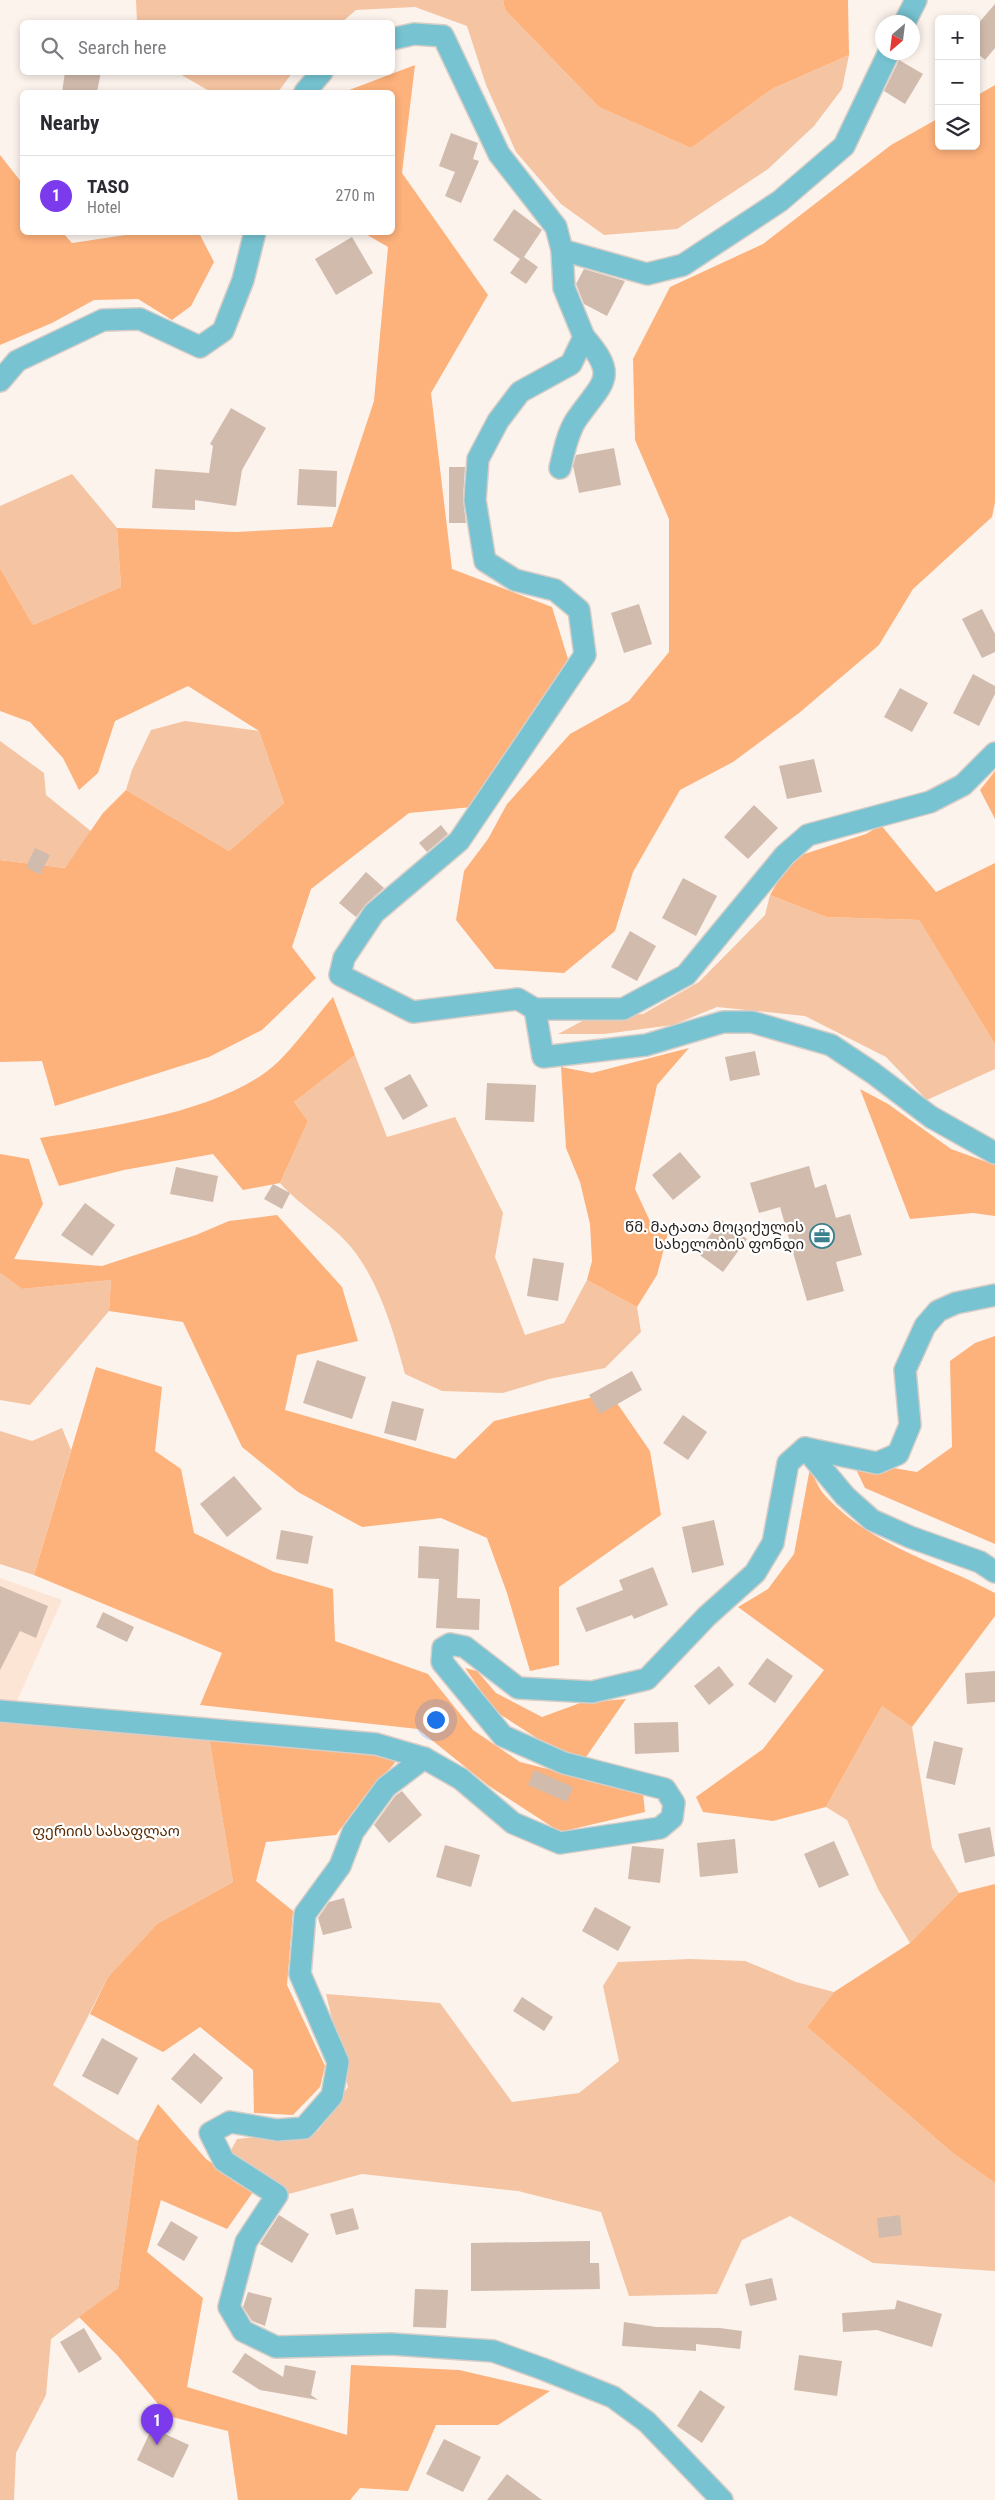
<!DOCTYPE html>
<meta charset="utf-8">
<style>
body{margin:0;font-family:"Roboto Condensed","Noto Sans Georgian",sans-serif;background:#f2f2f3;color:#2b2b33}
.controls{position:absolute;right:15px;top:15px;display:grid;overflow:hidden;border-radius:8px;box-shadow:0 2px 8px #0003}
.controls button{width:45px;height:45px;display:grid;place-items:center;padding:0;border:0;border-bottom:1px solid #e1e1e2;background:#fff;color:#2b2b33;font:25px sans-serif}
.compass{position:absolute;left:875px;top:15px;width:45px;height:45px;border-radius:50%;background:#fff;box-shadow:0 2px 8px #0003;rotate:208deg}
.you{position:absolute;left:435px;top:1719px;width:18px;height:18px;margin:-12px;border:4px solid #fff;border-radius:50%;background:#1a73e8;box-shadow:0 0 0 8px #1a73e833}
.badge{display:grid;place-items:center;width:32px;height:32px;border-radius:50%;background:#7c3aed;color:#fff;font-size:16px;font-weight:700}
.pin{position:absolute;translate:-50% -41px;filter:drop-shadow(0 1px 2px #0008)}
.pin::after{content:'';position:absolute;top:26px;width:18px;height:15px;background:inherit;clip-path:polygon(0 0,100% 0,50% 100%)}
.list{margin:0;padding:0;list-style:none}
h2{display:flex;justify-content:space-between;align-items:center;height:65px;margin:0;padding:0 20px;font-size:21px}
h2 small{font-size:16px;font-weight:400;color:#7c7c81}
.list li{display:grid;grid-template-columns:32px 1fr auto;gap:15px;align-items:center;box-sizing:border-box;height:80px;padding:0 20px;border-top:1px solid #e1e1e2}
.list b{display:block;font-size:19px;white-space:nowrap}
.list p{margin:0;font-size:16px;white-space:nowrap;color:#7c7c81}
.list em{font-size:16px;font-style:normal;color:#7c7c81}
.icon{flex:none;width:28px;height:28px;fill:none;stroke:currentColor;stroke-width:2;stroke-linecap:round;stroke-linejoin:round}
.map{position:relative;flex:none;width:995px;height:2500px;overflow:hidden}
.search{position:absolute;background:#fff;box-shadow:0 2px 8px #0003;left:20px;top:20px;width:375px;height:55px;display:flex;align-items:center;gap:12px;box-sizing:border-box;padding:0 18px;border-radius:8px;color:#7c7c81;font-size:19px}
.panel{position:absolute;background:#fff;box-shadow:0 2px 8px #0003;left:20px;top:90px;width:375px;height:145px;border-radius:8px}
.map>svg:first-child{display:block}
.built{fill:#fde5d5}
.green{fill:#f5c4a2}
.forest{fill:#fdb17b}
.building{fill:#d1bbad}
.lines{fill:none;stroke-linecap:round;stroke-linejoin:round}
.minor-casing{stroke:#d6cdc7;stroke-width:24}
.minor{stroke:#77c3d1;stroke-width:21}
.labels{text-anchor:middle;dominant-baseline:central;stroke-width:4.5;stroke-linejoin:round;paint-order:stroke}
.poi-label{font-size:15px;fill:#28201b;stroke:#fff;text-anchor:end}
.park-label{font-size:15px;fill:#592a00;stroke:#fff}
</style>
<div class="map">
<svg width="995" height="2500" viewBox="0 0 995 2500">
<rect width="100%" height="100%" fill="#fcf3ed"/>
<path class="built" d="M0 1578 62 1600 17 1701 0 1700Z"/>
<g class="green">
<path d="M136 0H503L505 10 599 107 691 148 772 89 849 55 842 89 814 126 768 169 677 229 604 235 561 204 516 152 486 85 467 26 415 7 356 10 342 22H137Z"/>
<path d="M178 73H292L278 92H211Z"/>
<path d="M72 474 117 528 121 587 33 625 0 568V506Z"/>
<path d="M185 721 259 731 284 803 229 851 126 790 132 770 151 730Z"/>
<path d="M0 741 44 773 46 795 92 832 65 868 0 860Z"/>
<path d="M770 895 826 917 919 920 995 1044V1069L927 1100 886 1057 805 1016 717 1007 673 1025 604 1034H558L586 1019 643 1014 699 982 765 915Z"/>
<path d="M355 1055 387 1137 455 1117 503 1213 495 1257 525 1335 564 1323 587 1280 637 1307 641 1332 605 1368 549 1379 503 1393 442 1391 405 1374C393 1330 380 1283 351 1247 332 1224 301 1207 280 1183L308 1121 294 1102Z"/>
<path d="M0 1273 22 1289 111 1280 109 1311 30 1405 0 1400Z"/>
<path d="M62 1428 71 1450 34 1575 0 1564V1431L32 1441Z"/>
<path d="M882 1706 912 1727 932 1848 959 1893 910 1943 878 1889 847 1820 826 1807Z"/>
<path d="M0 1716 208 1731 233 1882 157 1924 108 1977 53 2085 138 2141 118 2288 51 2339 46 2395 16 2453 14 2500H0Z"/>
<path d="M690 1959 745 1961 796 1982 834 1992 807 2027 954 2154 995 2183V2271L873 2263 790 2216 742 2240 717 2294 629 2296 601 2212 518 2191 362 2174 285 2195 230 2152 237 2139 318 2131 348 2087 326 1994 440 2003 512 2102 579 2093 619 2061 603 1986 618 1962Z"/>
</g>
<g class="forest">
<path d="M503 0H848L849 55 772 89 691 148 599 107 505 10Z"/>
<path d="M415 65 402 173 488 295 431 393 452 569 552 607 568 659 514 746 472 807 409 813 311 889 292 947 316 978 262 1030 209 1057 55 1106 42 1061 0 1062V860L65 868 103 813 126 790 229 851 284 803 259 731 188 686 115 721 98 773 79 790 63 758 30 722 0 711V568L33 625 121 587 117 528 236 532 332 527 374 401 388 247 364 233 392 232V92H344Z"/>
<path d="M995 85V502L992 517 913 589 879 645 799 713 733 762 680 790 633 872 615 931 564 973 495 969 456 920 464 871 488 839 507 804 570 734 629 701 669 652V519L635 440 633 359 670 287 763 244 891 145 939 118V146H976V96Z"/>
<path d="M0 155 22 183V232L63 233 72 243 139 233H199L214 262 191 306 172 320 138 299 94 300 52 323 0 345Z"/>
<path d="M995 771V819L980 790Z"/>
<path d="M881 825 936 892 995 863V1044L919 920 826 917 770 895 792 858 866 834Z"/>
<path d="M333 997 355 1055 294 1102 308 1121 280 1183 243 1190 213 1154 124 1170 59 1186 40 1138C110 1127 228 1111 279 1061 298 1042 315 1018 333 997Z"/>
<path d="M689 1048 657 1085 635 1189 655 1232 668 1233 657 1275 637 1307 587 1280 592 1261 590 1224 580 1182 566 1148 561 1067 592 1073Z"/>
<path d="M860 1089 888 1104 951 1149 995 1165V1216L973 1213 910 1219Z"/>
<path d="M0 1154 29 1159 43 1204 14 1259 102 1266 196 1235 229 1221 277 1215 342 1287 358 1341 297 1355 285 1410 455 1459 494 1421 610 1393 650 1451 661 1515 559 1587V1665L530 1671 507 1593 487 1538 441 1518 362 1527 298 1492 242 1447 183 1322 109 1311 111 1280 22 1289 0 1273Z"/>
<path d="M995 1336V1544L865 1488 852 1461 917 1472 952 1447 950 1361 975 1343Z"/>
<path d="M96 1367 162 1387 155 1451 181 1469 194 1533 274 1572 333 1589 335 1641 428 1674 473 1730 520 1762 643 1793 645 1812 560 1832 489 1786 418 1729 200 1705 222 1653 34 1575Z"/>
<path d="M810 1468C814 1476 817 1485 822 1492 866 1544 937 1562 995 1593V1616L912 1727 882 1706 826 1807 773 1821 703 1812 696 1797 763 1749 824 1670 738 1607 768 1589 794 1554Z"/>
<path d="M465 1668 477 1671 496 1693 542 1717 580 1703 626 1699 584 1760 543 1742 495 1711Z"/>
<path d="M208 1731 399 1754 394 1764 364 1797 336 1835 266 1842 256 1881 293 1911 287 1985 325 2066 320 2087 293 2115 254 2113 253 2070 200 2027 163 2052 90 2014 108 1977 157 1924 233 1882Z"/>
<path d="M995 1884V2183L954 2154 807 2027 834 1992 910 1943 959 1893Z"/>
<path d="M158 2104 206 2159 253 2192 227 2229 161 2200 147 2252 203 2298 187 2387 347 2435 351 2365 459 2370 550 2391 498 2425H436L408 2491 360 2488 350 2500H238L228 2431 168 2416 117 2355 79 2317 118 2288 138 2141Z"/>
</g>
<g class="building">
<path d="M995 4V48L985 60 976 52V26Z"/>
<path d="M899 60 923 74 905 104 884 91Z"/>
<path d="M65 72H101L97 92H62Z"/>
<path d="M451 133 478 143 473 159 479 161 461 203 445 196 455 172 439 166Z"/>
<path d="M514 209 542 230 524 257 538 267 526 284 510 273 520 259 493 240Z"/>
<path d="M352 237 373 273 336 295 315 259Z"/>
<path d="M584 269 625 281 607 316 584 304 576 284Z"/>
<path d="M231 408 266 428 242 470 236 506 195 500V510L152 508 155 469 209 473 213 446 210 444Z"/>
<path d="M614 448 621 485 579 493 573 466 576 455Z"/>
<path d="M449 467H465L463 499 466 523H449Z"/>
<path d="M299 469 337 471 336 507 297 505Z"/>
<path d="M639 604 652 644 624 653 611 613Z"/>
<path d="M982 609 995 634V652L982 658 962 619Z"/>
<path d="M973 674 995 686V694L979 726 953 713Z"/>
<path d="M900 688 928 703 912 732 884 717Z"/>
<path d="M814 759 822 792 787 799 779 766Z"/>
<path d="M754 805 778 828 748 859 724 837Z"/>
<path d="M441 825 448 834 427 852 419 843Z"/>
<path d="M35 848 50 855 40 875 26 867Z"/>
<path d="M366 872 384 888 366 904 356 917 339 903Z"/>
<path d="M683 878 717 896 696 936 662 918Z"/>
<path d="M630 931 656 946 637 981 611 967Z"/>
<path d="M755 1051 760 1075 730 1081 725 1057Z"/>
<path d="M410 1074 428 1106 403 1120 384 1088Z"/>
<path d="M487 1083 536 1085 534 1122 485 1120Z"/>
<path d="M680 1152 701 1177 673 1200 652 1175Z"/>
<path d="M809 1166 815 1188 826 1184 836 1218 850 1214 862 1255 836 1262 844 1291 807 1301 780 1207 759 1213 750 1183Z"/>
<path d="M176 1167 218 1176 213 1202 170 1194Z"/>
<path d="M273 1184 290 1193 282 1209 264 1199Z"/>
<path d="M85 1203 115 1225 92 1256 61 1235Z"/>
<path d="M721 1220 747 1239 723 1272 697 1253Z"/>
<path d="M533 1258 564 1263 558 1301 527 1296Z"/>
<path d="M317 1360 366 1377 352 1419 303 1403Z"/>
<path d="M632 1371 642 1390 600 1414 589 1395Z"/>
<path d="M392 1401 424 1409 416 1441 384 1433Z"/>
<path d="M683 1415 707 1432 688 1460 663 1443Z"/>
<path d="M234 1476 262 1509 227 1537 200 1504Z"/>
<path d="M714 1520 724 1565 692 1573 682 1527Z"/>
<path d="M281 1530 313 1536 308 1564 276 1559Z"/>
<path d="M419 1546 459 1549 457 1598 480 1599 479 1630 436 1628 439 1579 418 1578Z"/>
<path d="M653 1567 668 1605 634 1619 632 1615 586 1632 576 1608 623 1590 619 1580Z"/>
<path d="M0 1586 48 1606 36 1638 20 1631 0 1670Z"/>
<path d="M103 1612 134 1627 127 1642 96 1627Z"/>
<path d="M767 1658 793 1676 775 1703 748 1684Z"/>
<path d="M719 1666 734 1685 709 1705 694 1686Z"/>
<path d="M995 1671V1702L967 1704 965 1673Z"/>
<path d="M678 1722 679 1752 635 1754 634 1723Z"/>
<path d="M934 1741 963 1748 955 1785 926 1778Z"/>
<path d="M534 1770 573 1787 567 1802 528 1785Z"/>
<path d="M402 1791 422 1815 389 1843 374 1825 395 1796Z"/>
<path d="M990 1827 995 1856 965 1863 958 1834Z"/>
<path d="M735 1839 738 1873 700 1877 697 1843Z"/>
<path d="M834 1841 849 1875 819 1888 804 1854Z"/>
<path d="M445 1845 480 1855 471 1887 436 1877Z"/>
<path d="M632 1846 664 1849 660 1883 628 1879Z"/>
<path d="M344 1898 352 1928 323 1935 318 1918 329 1902Z"/>
<path d="M595 1907 631 1927 618 1951 582 1931Z"/>
<path d="M522 1997 553 2017 544 2031 513 2011Z"/>
<path d="M102 2038 138 2058 118 2095 82 2076Z"/>
<path d="M194 2053 223 2078 201 2104 171 2079Z"/>
<path d="M353 2208 359 2229 336 2235 330 2214Z"/>
<path d="M279 2215 309 2234 292 2263 260 2244Z"/>
<path d="M900 2215 902 2235 879 2238 877 2218Z"/>
<path d="M171 2221 198 2237 184 2261 157 2245Z"/>
<path d="M590 2241V2263H599L600 2289 471 2291V2243Z"/>
<path d="M772 2278 777 2300 750 2306 745 2284Z"/>
<path d="M415 2289 448 2290 446 2328 413 2327Z"/>
<path d="M248 2292 272 2298 265 2326 252 2321 243 2307Z"/>
<path d="M897 2300 942 2314 932 2347 877 2330 843 2332 842 2313 895 2309Z"/>
<path d="M624 2322 656 2327 720 2328 742 2331 740 2349 696 2344V2351L622 2346Z"/>
<path d="M84 2328 102 2359 79 2373 60 2342Z"/>
<path d="M245 2353 283 2377 285 2365 316 2371 311 2395 318 2400 260 2390 232 2372Z"/>
<path d="M799 2355 842 2361 837 2396 794 2390Z"/>
<path d="M700 2390 725 2407 702 2443 677 2426Z"/>
<path d="M152 2428 189 2445 173 2478 137 2460Z"/>
<path d="M444 2439 481 2457 463 2492 426 2474Z"/>
<path d="M507 2474 542 2500H487Z"/>
</g>
<g class="lines">
<defs>
<g id="minor">
<path d="M905 22 916 0"/>
<path d="M392 39 414 34 443 36 499 154 556 227 562 250 564 288 584 337 571 364 520 392 498 421 478 459 475 500 485 561 515 580 555 590 579 610 585 655 459 841 374 913 344 958 340 975 413 1012 518 999 535 1009"/>
<path d="M305 92 322 72"/>
<path d="M562 250 647 274 683 265 780 201 844 146 889 52"/>
<path d="M0 381 17 361 103 320 140 319 200 347 223 331 243 280 255 232"/>
<path d="M560 468C564 452 567 434 576 420 602 382 620 378 584 337"/>
<path d="M995 753 963 785 930 802 808 835 785 855 686 975 623 1009H535L543 1057 646 1045 723 1022H752L831 1045 873 1073 931 1117 995 1153"/>
<path d="M805 1448 845 1496 872 1520 910 1537 980 1562 995 1572"/>
<path d="M0 1711 376 1744 424 1758 461 1779 513 1823 560 1843 660 1828 672 1818 674 1803 665 1789 564 1763 503 1736 442 1662 443 1648 450 1644 465 1647 518 1688 592 1692 647 1679 707 1616 755 1573 773 1543 788 1463 805 1448 877 1463 898 1454 910 1425 905 1370 925 1326 938 1311 956 1303 995 1295"/>
<path d="M424 1758 386 1787 353 1832 340 1866 305 1914 300 1974 338 2062 332 2096 304 2128 277 2130 230 2122 210 2133 224 2161 277 2195 246 2242 229 2307 243 2331 276 2347 391 2344 493 2351 543 2369 613 2397 647 2422 722 2500"/>
</g>
</defs>
<use href="#minor" class="minor-casing"/>
<use href="#minor" class="minor"/>
</g>
<defs>
<symbol id="office-ring" viewBox="-11 -11 22 22"><circle r="9.5" fill="#fff" stroke="#3b818d" stroke-width="1.5"/><path d="M-6-3h4V-5.5h4V-3h4V5H-6ZM-1-4.5V-3h2v-1.5ZM-6 0V1H6V0Z" fill="#3b818d"/></symbol>
</defs>
<g fill-rule="evenodd">
<use href="#office-ring" x="808" y="1222" width="28" height="28"/>
</g>
<g class="labels">
<g class="poi-label">
<text x="804" y="1227">წმ. მატათა მოციქულის<tspan x="804" dy="17">სახელობის ფონდი</tspan></text>
</g>
<g class="park-label">
<text x="106" y="1831">ფერიის სასაფლაო</text>
</g>
</g>
</svg>
<div class="controls">
<button>+</button>
<button>−</button>
<button><svg class="icon" aria-label="layers" viewBox="0 0 24 24"><path d="M12 4l9 5-9 5-9-5zM3 14l9 5 9-5"/></svg></button>
</div>
<svg class="compass" viewBox="-18 -18 36 36"><path d="M0-13l5 13h-10z" fill="#e53935"/><path d="M0 13l5-13h-10z" fill="#7c7c81"/></svg>
<div class="you"></div>
<div class="pin badge" style="left:157px;top:2445px">1</div>
<div class="search"><svg class="icon" aria-label="search" viewBox="0 0 24 24"><circle cx="10" cy="10" r="6"/><path d="M15 15l6 6"/></svg>Search here</div>
<section class="panel">
<h2>Nearby<small></small></h2>
<ul class="list">
<li><span class="badge">1</span><div><b>TASO</b><p>Hotel</p></div><em>270 m</em></li>
</ul>
</section>
</div>
